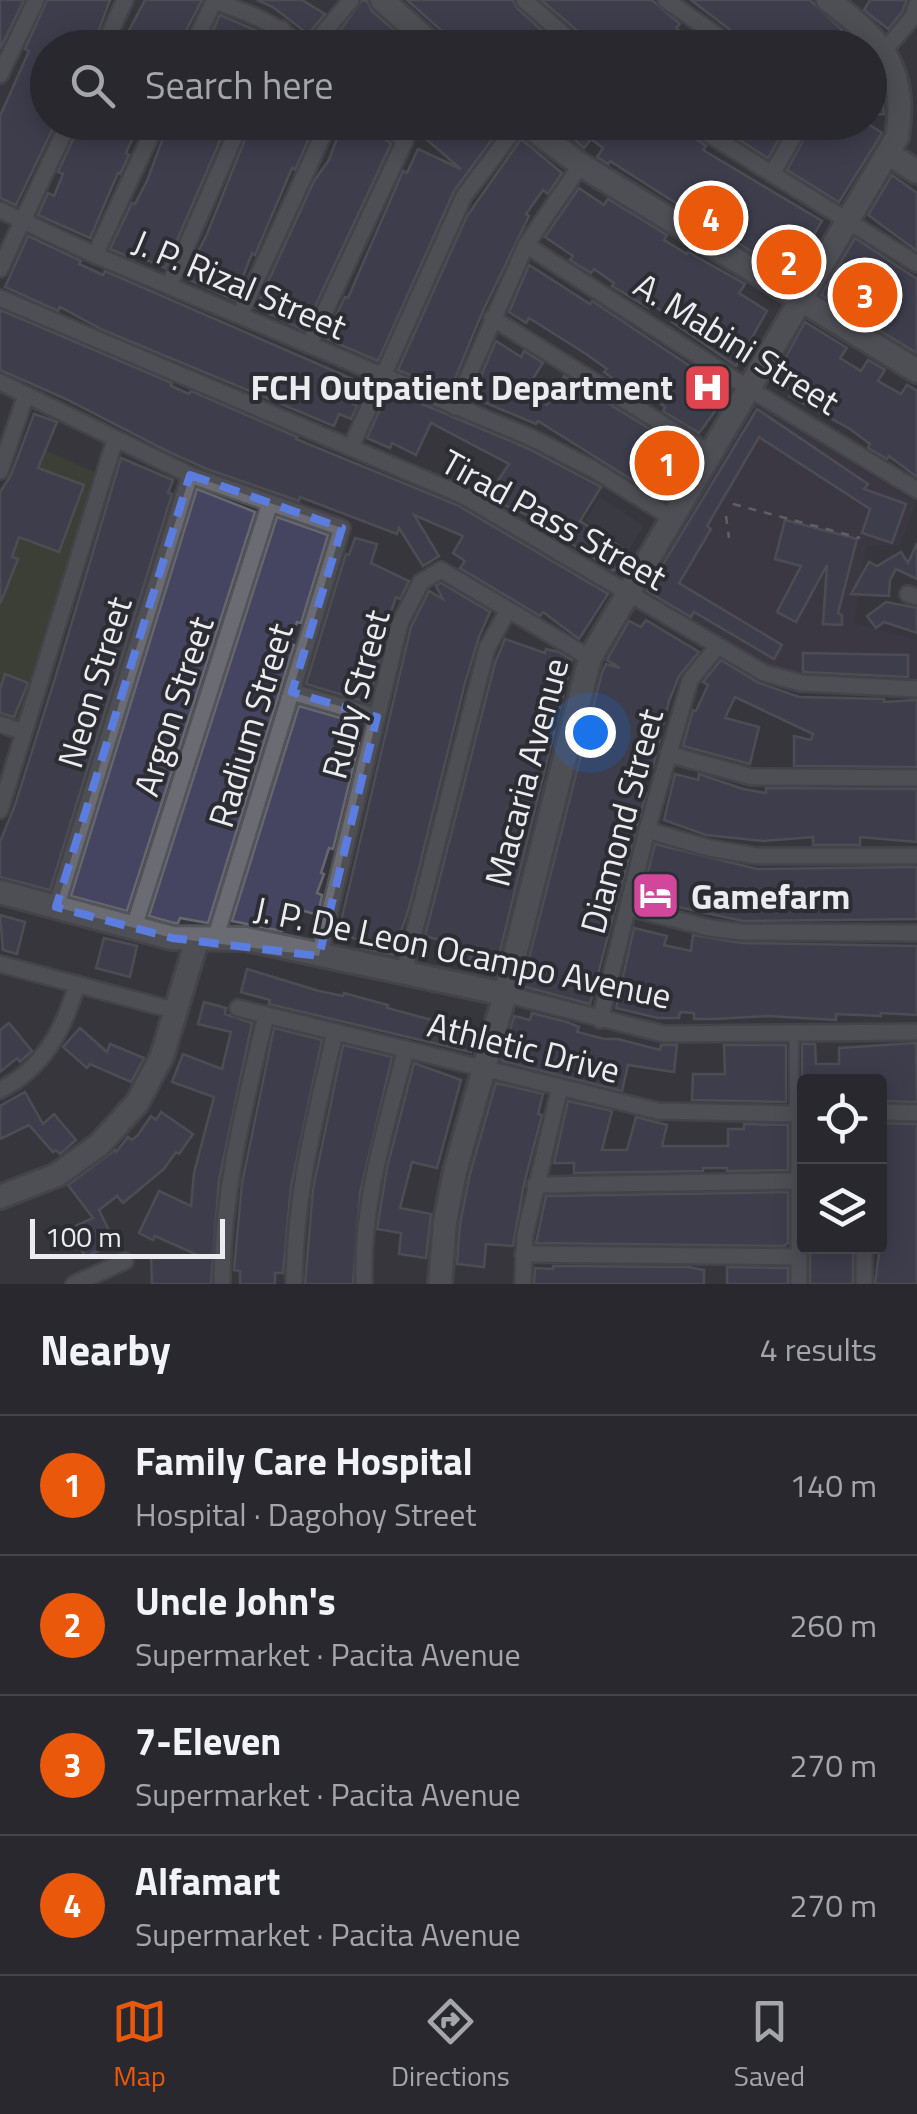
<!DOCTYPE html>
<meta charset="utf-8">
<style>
body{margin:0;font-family:"Titillium Web",sans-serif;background:#303036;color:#f1f3f6}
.controls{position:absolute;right:30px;bottom:30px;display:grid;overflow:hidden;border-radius:10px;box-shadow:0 5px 25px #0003}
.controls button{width:90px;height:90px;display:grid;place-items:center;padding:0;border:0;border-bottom:2px solid #44444a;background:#28282e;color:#f1f3f6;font:50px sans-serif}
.scale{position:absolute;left:30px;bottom:25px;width:195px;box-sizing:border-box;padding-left:10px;border:5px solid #ebebf0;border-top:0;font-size:28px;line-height:35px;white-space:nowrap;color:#ebebf0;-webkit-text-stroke:8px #2c2c33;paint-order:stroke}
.you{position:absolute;left:590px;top:732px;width:35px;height:35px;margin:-25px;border:8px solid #fff;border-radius:50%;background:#1a73e8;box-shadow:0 0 0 15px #1a73e833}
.badge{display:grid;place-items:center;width:65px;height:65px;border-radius:50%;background:#ea580c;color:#fff;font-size:32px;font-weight:700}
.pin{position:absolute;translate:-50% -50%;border:5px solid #fff;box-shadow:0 2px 10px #0006}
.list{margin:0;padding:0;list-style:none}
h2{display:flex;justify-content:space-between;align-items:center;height:130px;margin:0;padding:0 40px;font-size:42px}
h2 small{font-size:32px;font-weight:400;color:#a5a6aa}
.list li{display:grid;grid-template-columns:65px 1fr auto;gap:30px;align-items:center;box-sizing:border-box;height:140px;padding:0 40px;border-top:2px solid #44444a}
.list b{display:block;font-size:38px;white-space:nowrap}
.list p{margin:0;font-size:32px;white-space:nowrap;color:#a5a6aa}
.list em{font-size:32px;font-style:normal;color:#a5a6aa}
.icon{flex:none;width:55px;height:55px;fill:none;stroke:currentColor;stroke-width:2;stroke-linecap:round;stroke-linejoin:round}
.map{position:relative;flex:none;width:917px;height:1284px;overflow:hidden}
.search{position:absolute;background:#28282e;box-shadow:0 5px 25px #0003;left:30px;right:30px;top:30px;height:110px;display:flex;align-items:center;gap:25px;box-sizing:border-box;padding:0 35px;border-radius:55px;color:#a5a6aa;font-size:38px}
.sheet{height:690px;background:#28282e}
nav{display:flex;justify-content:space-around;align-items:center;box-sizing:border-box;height:140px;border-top:2px solid #44444a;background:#28282e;font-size:28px;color:#a5a6aa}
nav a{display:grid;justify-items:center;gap:5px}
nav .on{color:#ea580c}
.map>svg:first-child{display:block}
.built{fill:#3e3e4c}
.education{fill:#403b4c}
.green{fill:#434a2e}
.building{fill:#464561;stroke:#67676f;stroke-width:2.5}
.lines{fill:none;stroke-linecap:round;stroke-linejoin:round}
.lane-casing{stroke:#535359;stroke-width:12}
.street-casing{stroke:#535359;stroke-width:20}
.secondary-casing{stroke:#535359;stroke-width:28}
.path{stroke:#909096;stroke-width:2.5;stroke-dasharray:8 8;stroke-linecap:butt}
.lane{stroke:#6a6b73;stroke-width:8}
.street{stroke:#6a6b73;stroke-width:15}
.secondary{stroke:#6a6b73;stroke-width:22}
.marked{fill:none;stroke:#5b7ddf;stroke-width:8;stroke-dasharray:20 12;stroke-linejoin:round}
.labels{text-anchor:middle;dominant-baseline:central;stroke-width:8;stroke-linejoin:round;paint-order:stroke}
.street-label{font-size:35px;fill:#ebebf0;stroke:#2c2c33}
.poi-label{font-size:35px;font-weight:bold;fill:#ebebf0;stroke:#2c2c33;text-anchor:end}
</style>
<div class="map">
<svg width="917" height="1284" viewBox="0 0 917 1284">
<rect width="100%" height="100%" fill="#36363d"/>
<path class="built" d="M600 497 644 526 629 549 585 521Z"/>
<path class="education" d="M753 403 916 503 900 545 866 546 854 623 917 640V682L787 677 639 592Z"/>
<path class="green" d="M45 450 99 474 24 732 11 727 29 682 6 674 0 687V603L18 560 13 555Z"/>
<g class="building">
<path d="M0 0H24L0 49Z"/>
<path d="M47 0H110L92 48H48V122H56L16 205 0 198V116L29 51 25 49Z"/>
<path d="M145 0H202L177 48H116L122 34 126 36Z"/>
<path d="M257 0H302L325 14 308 34 273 7Z"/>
<path d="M362 0 367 1 372 11 395 31 381 48H333L344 35 339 32Z"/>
<path d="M407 0H513L517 8 561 48H461Z"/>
<path d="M541 0H652L680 24 676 28 694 42 698 36 715 48H598Z"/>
<path d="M691 0H810L842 30 830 48H754Z"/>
<path d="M870 0H907L902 12 888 29 864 10Z"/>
<path d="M220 15 267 35 263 48H205Z"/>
<path d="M870 59 880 78 884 114 870 115Z"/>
<path d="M81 122H140L126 153 129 155 120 174 118 173 90 238 38 215 48 193 54 196 63 174 58 172Z"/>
<path d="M169 122H228L165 268 136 255 134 259 110 249 132 203 135 204 147 181Z"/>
<path d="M252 122H316L295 170 292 168 255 255 252 253 234 300 185 278 207 234Z"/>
<path d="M343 122H359L375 130 391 144 304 330 256 308 314 181 329 160Z"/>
<path d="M406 122H490L499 130 454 191 378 361 325 338 345 297 348 298 403 171 407 173 418 149 461 169Z"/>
<path d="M554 122H672L706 146 703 150 822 221 807 246 811 248 793 278 610 161 608 164 597 157 603 148 591 139 584 148Z"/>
<path d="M711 122H789L768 158Z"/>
<path d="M813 122H865L882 133 839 202 787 170Z"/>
<path d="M521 139 562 173 548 194 543 190 526 214 529 216 482 313 450 391 398 370 467 216Z"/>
<path d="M892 175 917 193V251L868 215Z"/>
<path d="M579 188 604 205 608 199 667 235 664 240 687 254 688 252 745 284 739 293 767 311 736 366 672 322 674 319 651 304 649 308 612 286 614 283 594 269 591 273 570 260 573 256 545 237Z"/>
<path d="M28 236 81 261 79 264 103 275 105 271 359 382 350 402 357 406 351 419 339 414 334 426 103 330 60 307 58 311 5 287Z"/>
<path d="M855 238 917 279V353L864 321 884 289 863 275 842 307 821 295Z"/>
<path d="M529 265 590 304 592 301 729 392 699 433 663 411 665 407 645 393 642 398 620 384 604 372 607 369 586 354 529 318 526 323 509 312Z"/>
<path d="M0 310 172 383 171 386 189 394 191 391 297 437 296 439 457 505 608 594 579 639 543 612 540 616 460 568 465 561 453 553 463 536 414 515 439 556 423 566 399 528 397 534 300 497 299 501 207 469 167 451 66 399 0 370Z"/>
<path d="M805 322 847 348 840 358 861 371 868 360 885 370 878 381 901 394 907 385 917 391V477L889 456 887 459 868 448 870 444 850 429 790 396 793 391 774 379Z"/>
<path d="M496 341 521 357 524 351 543 363 523 394 547 405 564 376 690 454 664 500 538 421 536 424 472 397Z"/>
<path d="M389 390 527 448 601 487 580 521 627 551 614 571 529 516 487 497 509 464 431 423 416 455 392 443 390 448 367 438Z"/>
<path d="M757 409 868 484 864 489 906 504 892 543 862 533 870 509 759 437 707 526 711 529 679 583 782 645 774 659 694 612 691 617 647 591Z"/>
<path d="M34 414 57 422 38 468 84 485 59 552 19 537 12 557 18 559 0 604V492L11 475Z"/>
<path d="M121 458 173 480 168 493 172 494 50 890 0 877V842L15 805 57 672Z"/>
<path d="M197 489 255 512 127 911 71 896Z"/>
<path d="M277 517 328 535 301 623 297 622 290 644 294 645 208 923 180 918 178 923H174L149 916Z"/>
<path d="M785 520 857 539 838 613 842 615V625L823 624 827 565 796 622 777 612 801 566 775 559Z"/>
<path d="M355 538 377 544 371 563 409 581 400 599 396 597 389 618 369 703 306 684 346 554 349 555Z"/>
<path d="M917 543V579L896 569 890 580 889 596 851 594 869 562 877 566 901 552 908 563Z"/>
<path d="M441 583 490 612 479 637 465 683 409 908 393 955 362 948 364 941 338 934 411 627 429 591 443 599 436 586Z"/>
<path d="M886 602 917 608V633L884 622 876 628 867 616Z"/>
<path d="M646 620 699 652 679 676 669 701 653 767 648 765 642 792 646 793 590 1004 522 986 602 673 606 664 620 668 607 660 629 621 641 627Z"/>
<path d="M505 639 545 653 546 649 559 652 572 660 497 963 471 956 469 965 454 961 458 945 425 936 495 663Z"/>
<path d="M803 653 908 655V677L803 672Z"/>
<path d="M721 660 759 683 799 697 884 699V702L917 700V767L794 766V736L811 740 813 734 735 697 725 718 759 727 750 764 683 746 693 710 696 711 708 685 703 682Z"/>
<path d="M5 674 28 683 14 717 0 713V689Z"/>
<path d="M299 706 358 723 353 741 359 743 333 849 329 848 321 873 324 874 317 893 322 895 318 915 290 907 282 931 232 921Z"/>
<path d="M675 774 698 780 699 774 743 789 766 793V788L917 789V842L860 837V845H813V837L763 841 706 835 664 820Z"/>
<path d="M655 844 757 869 917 867V919L743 921 674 906 642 896Z"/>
<path d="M0 915 25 922 17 954 3 950Z"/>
<path d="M634 928 667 936 664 945 691 951 693 935 742 943 917 946V1015L881 1013V1016L836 1014V1020L767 1016 714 1019H694V1013L680 1012 679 1018H658L616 1008Z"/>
<path d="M104 938 137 946 130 977 96 968Z"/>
<path d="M247 969 319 991 343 996 344 993 388 1005 387 1008 477 1032 471 1052 269 1004 270 1000 241 992Z"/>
<path d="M204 1002 226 1008 225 1014 252 1023 219 1180 211 1284H152L151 1258 202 1257 155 1236 153 1240 139 1233 159 1191 191 1206 194 1173 214 1097 172 1082 183 1054 222 1069 231 1032 198 1024Z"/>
<path d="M532 1013 567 1022 579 1027 577 1032 604 1039H618L660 1050 661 1045H677L674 1072 628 1065 622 1091 502 1061 514 1016 530 1020Z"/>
<path d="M9 1023 32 1051 20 1062 17 1058 0 1072V1030Z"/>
<path d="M80 1028 107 1052 110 1044 144 1058 131 1082 90 1064 87 1068 63 1047Z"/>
<path d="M274 1028 322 1040 291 1186 283 1273H275V1284H240V1271L234 1270 242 1183Z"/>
<path d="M916 1043 917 1102 880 1101V1082H804V1103H802V1044H815L816 1064H839V1048Z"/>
<path d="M343 1045 392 1057 360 1193 353 1284H305L313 1189Z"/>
<path d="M724 1045H786V1102L692 1100 693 1074H725Z"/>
<path d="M414 1063 461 1080 437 1168 412 1162 400 1208 431 1214 426 1258 399 1254 401 1233 377 1229 387 1168Z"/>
<path d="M496 1083 543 1094 538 1114 542 1115 524 1184 513 1246 486 1244 484 1267 457 1264 460 1224 470 1174Z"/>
<path d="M25 1092 43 1124 54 1114 76 1140 60 1154 56 1150 53 1152 29 1125 0 1139V1106Z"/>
<path d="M568 1101 612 1111 602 1150H627L636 1117 667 1125 662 1146H728V1129H744V1124L788 1125V1170L727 1171V1168H703V1171L574 1173V1163H554Z"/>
<path d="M161 1112 193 1134 179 1154 176 1152 164 1169 123 1203 117 1196 99 1210 115 1243 85 1257 71 1228 93 1218 68 1185 115 1150 116 1152 128 1137 132 1140 138 1135 151 1116 156 1120Z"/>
<path d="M880 1123 917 1124V1284H875L880 1246Z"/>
<path d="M788 1192V1243L784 1246 536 1243 546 1196Z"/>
<rect x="810" y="1246" width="43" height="38"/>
<path d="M553 1266 688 1267 704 1270V1284H534L535 1268 553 1269Z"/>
<path d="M727 1267 788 1268V1284H727Z"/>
</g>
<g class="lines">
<defs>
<path id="lane" d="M794 1033V1113"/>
<g id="street">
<path d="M524 0 579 48"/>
<path d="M666 0 735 48"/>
<path d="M103 48 125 0"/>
<path d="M192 48 214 1C249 13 276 23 304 48"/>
<path d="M274 48 282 29"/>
<path d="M311 48 351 0"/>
<path d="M884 51 912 18 917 4"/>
<path d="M0 75 36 0"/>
<path d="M689 122 917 264"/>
<path d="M772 174 802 122"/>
<path d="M0 210 95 255 532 438 593 469 672 518"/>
<path d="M526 245 748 388 917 490"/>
<path d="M95 255 157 122"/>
<path d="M0 269 69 122"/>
<path d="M169 286 241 122"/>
<path d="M0 298 462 495 764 673 801 683 917 689"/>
<path d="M240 315 329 122"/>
<path d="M492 318 711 454"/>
<path d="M309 345 405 141 383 122"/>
<path d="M0 382 190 475 342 528 215 939"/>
<path d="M455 407 526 245 581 165"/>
<path d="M351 447 464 196 520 122"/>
<path d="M0 471 26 395"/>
<path d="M908 594 917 597"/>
<path d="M292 692 377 717"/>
<path d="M0 724 24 732"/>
<path d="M668 754 752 777 917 778"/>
<path d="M0 810 115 440"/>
<path d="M647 830 709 848 756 856H917"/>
<path d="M56 907 190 475"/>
<path d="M629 908 710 928 742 932 917 933"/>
<path d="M134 927 270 503"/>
<path d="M319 956 400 623 421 582 441 570 590 658"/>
<path d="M0 964 177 1011"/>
<path d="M404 972 487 648 507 612"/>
<path d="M505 994 664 1034 917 1032"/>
<path d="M238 1008 658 1111 804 1114"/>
<path d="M600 1020 647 830 690 680 717 647"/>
<path d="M0 1090C44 1068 64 1029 77 984"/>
<path d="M880 1112 917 1113"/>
<path d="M535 1185 799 1181"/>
<path d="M864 1246V1284"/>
<path d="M523 1254 799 1257"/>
<path d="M74 1284 125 1261"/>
<path d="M222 1284C222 1191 245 1104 266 1015"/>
<path d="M294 1284C295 1192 315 1120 335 1032"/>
<path d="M364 1284C361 1203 386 1127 406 1049"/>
<path d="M523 1284 525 1235 560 1087"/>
<path d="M799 1284V1114"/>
</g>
<g id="secondary">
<path d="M382 0 436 48"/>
<path d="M523 122 581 165 917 371"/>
<path d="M889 154 917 172"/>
<path d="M0 892 172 938 246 939 505 994"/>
<path d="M0 1197 57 1175 99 1145 137 1103 162 1056 197 940"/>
<path d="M440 1284 445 1222 455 1171 505 994 590 658 897 137C908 67 881 40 828 0"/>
</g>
</defs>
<use href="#lane" class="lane-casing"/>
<use href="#street" class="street-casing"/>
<use href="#secondary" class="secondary-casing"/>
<g class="path">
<path d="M733 504 860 538"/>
<path d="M726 516 729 538"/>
</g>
<use href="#lane" class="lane"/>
<use href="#street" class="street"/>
<use href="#secondary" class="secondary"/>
</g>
<path d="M0 0H917V1284H0ZM190 475 342 528 292 692 377 717 319 956 172 938 56 907Z" fill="#36363d" fill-opacity=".55" fill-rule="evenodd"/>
<path class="marked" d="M190 475 342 528 292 692 377 717 319 956 172 938 56 907Z"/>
<defs>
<symbol id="hospital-square" viewBox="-11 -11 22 22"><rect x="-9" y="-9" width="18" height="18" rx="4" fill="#e0444e" stroke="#2c2c33"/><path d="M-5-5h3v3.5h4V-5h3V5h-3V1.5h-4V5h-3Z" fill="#fff"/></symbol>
<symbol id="hotel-square" viewBox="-11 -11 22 22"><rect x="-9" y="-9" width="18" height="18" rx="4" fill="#d1479c" stroke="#2c2c33"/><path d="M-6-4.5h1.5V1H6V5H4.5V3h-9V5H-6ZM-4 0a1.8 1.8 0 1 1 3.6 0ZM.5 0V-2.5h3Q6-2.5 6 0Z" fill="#fff"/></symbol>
</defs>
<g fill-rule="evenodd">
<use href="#hospital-square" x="680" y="360" width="55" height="55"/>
<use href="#hotel-square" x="628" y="868" width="55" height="55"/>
</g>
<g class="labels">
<g class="street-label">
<text transform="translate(240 284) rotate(23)">J. P. Rizal Street</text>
<text transform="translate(737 343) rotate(32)">A. Mabini Street</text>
<text transform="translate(554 519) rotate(29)">Tirad Pass Street</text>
<text transform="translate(94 682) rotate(-73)">Neon Street</text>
<text transform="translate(355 694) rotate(-75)">Ruby Street</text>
<text transform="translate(173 706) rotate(-72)">Argon Street</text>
<text transform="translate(250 725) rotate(-73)">Radium Street</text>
<text transform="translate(526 772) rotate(-75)">Macaria Avenue</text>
<text transform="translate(621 821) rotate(-75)">Diamond Street</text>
<text transform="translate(463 952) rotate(12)">J. P. De Leon Ocampo Avenue</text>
<text transform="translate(524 1047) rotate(14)">Athletic Drive</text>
</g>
<g class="poi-label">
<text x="673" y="387">FCH Outpatient Department</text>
<text x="691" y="896" text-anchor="start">Gamefarm</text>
</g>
</g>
</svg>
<div class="controls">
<button><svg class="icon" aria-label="locate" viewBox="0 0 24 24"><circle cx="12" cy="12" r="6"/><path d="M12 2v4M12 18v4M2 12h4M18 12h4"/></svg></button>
<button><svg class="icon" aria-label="layers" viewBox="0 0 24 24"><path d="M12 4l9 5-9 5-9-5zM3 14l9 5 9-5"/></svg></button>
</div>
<div class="scale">100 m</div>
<div class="you"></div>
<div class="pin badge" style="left:667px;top:463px">1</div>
<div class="pin badge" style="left:789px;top:262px">2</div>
<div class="pin badge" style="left:865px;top:295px">3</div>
<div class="pin badge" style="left:711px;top:218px">4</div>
<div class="search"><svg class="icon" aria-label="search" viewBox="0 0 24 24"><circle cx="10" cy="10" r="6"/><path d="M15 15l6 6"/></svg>Search here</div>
</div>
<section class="sheet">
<h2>Nearby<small>4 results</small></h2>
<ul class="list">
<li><span class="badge">1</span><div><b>Family Care Hospital</b><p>Hospital · Dagohoy Street</p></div><em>140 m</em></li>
<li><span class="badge">2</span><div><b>Uncle John's</b><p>Supermarket · Pacita Avenue</p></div><em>260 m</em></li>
<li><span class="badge">3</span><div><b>7-Eleven</b><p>Supermarket · Pacita Avenue</p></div><em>270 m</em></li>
<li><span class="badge">4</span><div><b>Alfamart</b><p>Supermarket · Pacita Avenue</p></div><em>270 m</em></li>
</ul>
</section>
<nav>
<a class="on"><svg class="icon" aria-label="map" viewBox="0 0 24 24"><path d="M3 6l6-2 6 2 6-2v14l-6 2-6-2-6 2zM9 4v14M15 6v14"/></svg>Map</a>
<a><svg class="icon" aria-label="directions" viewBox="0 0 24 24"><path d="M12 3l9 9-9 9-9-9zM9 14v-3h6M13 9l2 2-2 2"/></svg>Directions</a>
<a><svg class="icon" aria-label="saved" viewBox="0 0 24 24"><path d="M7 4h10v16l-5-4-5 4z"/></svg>Saved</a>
</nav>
